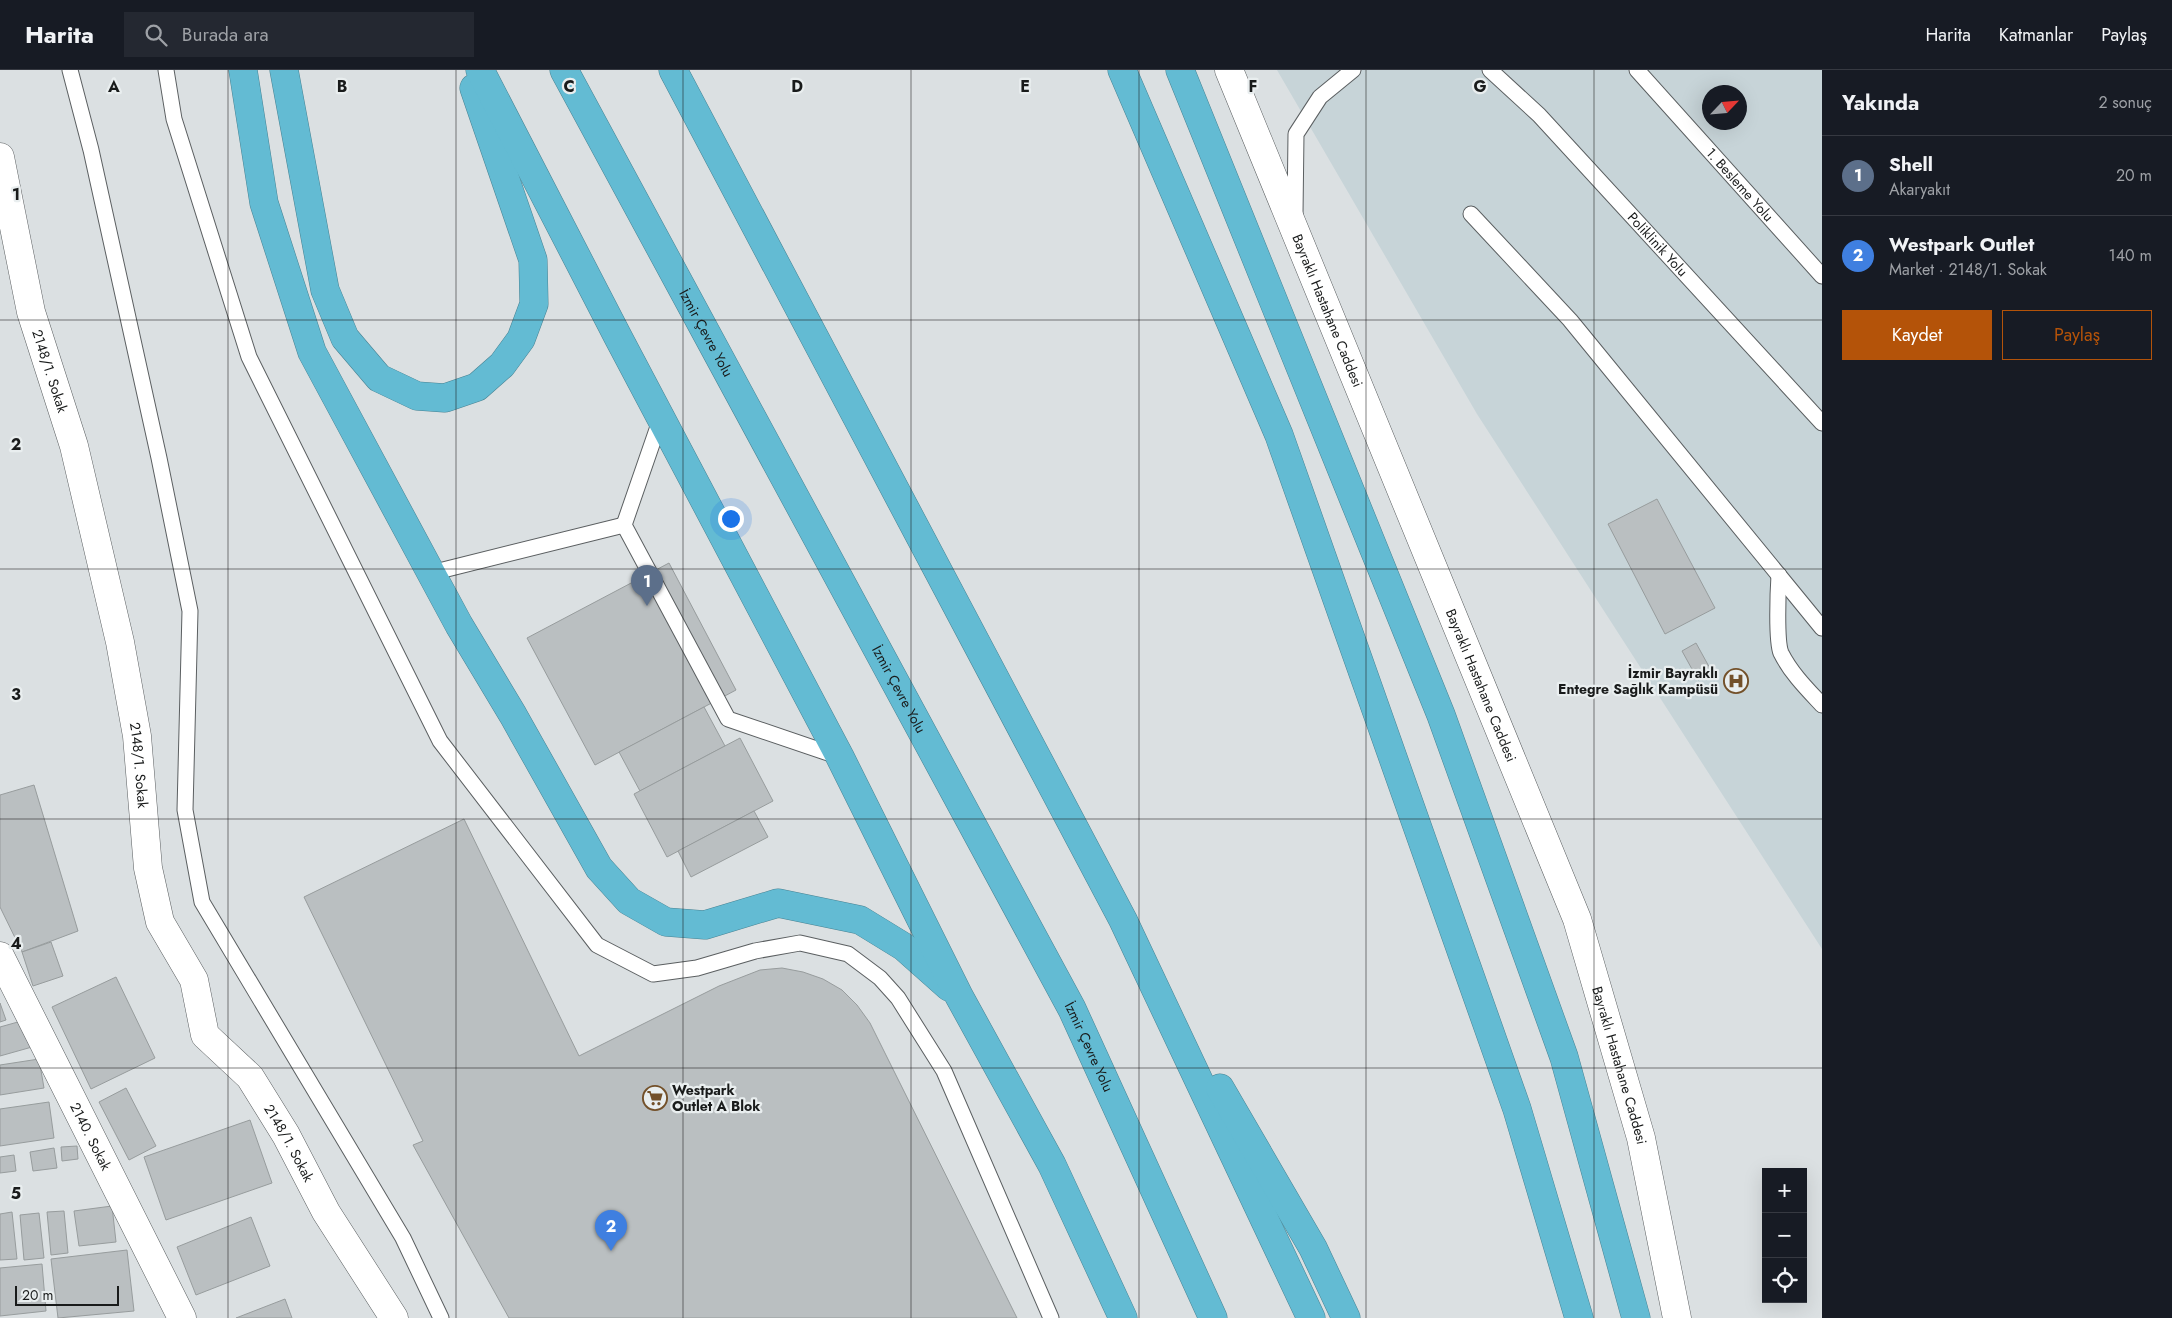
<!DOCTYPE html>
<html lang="tr">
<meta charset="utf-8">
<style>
body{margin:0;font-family:Jost,sans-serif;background:#242831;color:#f1f3f6}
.controls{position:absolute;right:15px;bottom:15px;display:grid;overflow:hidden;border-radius:0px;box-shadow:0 5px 20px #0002}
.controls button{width:45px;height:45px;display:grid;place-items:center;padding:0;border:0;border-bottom:1px solid #363941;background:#171b24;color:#f1f3f6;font:25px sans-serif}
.compass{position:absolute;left:1702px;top:15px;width:45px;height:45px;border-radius:50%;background:#171b24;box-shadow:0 5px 20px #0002;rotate:64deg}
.scale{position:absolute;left:15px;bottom:12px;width:104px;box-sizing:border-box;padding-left:5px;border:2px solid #191b1b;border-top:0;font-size:14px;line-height:18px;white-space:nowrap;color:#191b1b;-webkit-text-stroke:4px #e9eeef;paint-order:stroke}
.you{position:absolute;left:730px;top:448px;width:18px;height:18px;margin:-12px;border:4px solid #fff;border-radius:50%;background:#1a73e8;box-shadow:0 0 0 8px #1a73e833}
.badge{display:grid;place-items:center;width:32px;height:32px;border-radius:50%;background:#b45309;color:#fff;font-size:16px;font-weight:700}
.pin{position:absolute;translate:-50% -41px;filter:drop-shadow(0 1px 2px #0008)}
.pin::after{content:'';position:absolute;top:26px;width:18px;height:15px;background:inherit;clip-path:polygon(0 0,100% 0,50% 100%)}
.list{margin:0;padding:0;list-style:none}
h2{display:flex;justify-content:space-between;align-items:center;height:65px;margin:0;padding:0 20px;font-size:21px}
h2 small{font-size:16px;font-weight:400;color:#9ea1a6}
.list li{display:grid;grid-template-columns:32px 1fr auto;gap:15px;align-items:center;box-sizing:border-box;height:80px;padding:0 20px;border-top:1px solid #363941}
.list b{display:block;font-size:19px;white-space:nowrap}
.list p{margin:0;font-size:16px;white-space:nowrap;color:#9ea1a6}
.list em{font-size:16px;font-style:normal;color:#9ea1a6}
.actions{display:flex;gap:10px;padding:15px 20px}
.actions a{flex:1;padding:11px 0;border:1px solid #b45309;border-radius:0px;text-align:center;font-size:18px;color:#b45309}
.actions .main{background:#b45309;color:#fff}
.icon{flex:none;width:28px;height:28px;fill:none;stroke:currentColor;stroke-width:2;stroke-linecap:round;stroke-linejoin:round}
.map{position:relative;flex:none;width:1822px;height:1248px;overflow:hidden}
header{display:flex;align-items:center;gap:30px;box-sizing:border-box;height:70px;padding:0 25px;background:#171b24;border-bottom:1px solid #363941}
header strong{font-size:24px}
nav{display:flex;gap:28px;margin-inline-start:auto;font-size:18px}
.search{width:350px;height:45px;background:#242831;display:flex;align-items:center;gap:12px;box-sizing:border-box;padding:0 18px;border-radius:0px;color:#9ea1a6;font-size:19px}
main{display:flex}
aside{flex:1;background:#171b24}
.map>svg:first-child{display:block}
.built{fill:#c7d4d8;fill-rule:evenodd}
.building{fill:#babfc1;stroke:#979c9d}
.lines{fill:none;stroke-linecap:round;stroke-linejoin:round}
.lane-casing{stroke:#5b5f61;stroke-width:17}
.street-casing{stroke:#5b5f61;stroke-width:29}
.secondary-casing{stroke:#5b5f61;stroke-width:29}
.highway-casing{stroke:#498393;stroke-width:29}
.lane{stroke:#fff;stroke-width:15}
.street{stroke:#fff;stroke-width:28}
.secondary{stroke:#fff;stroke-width:28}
.highway{stroke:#63bbd3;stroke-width:28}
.grid{fill:none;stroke:#191b1b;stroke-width:1;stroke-opacity:0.55}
.labels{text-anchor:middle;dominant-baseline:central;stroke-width:4.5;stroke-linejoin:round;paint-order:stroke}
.street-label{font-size:14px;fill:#191b1b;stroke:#e9eeef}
.poi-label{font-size:14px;font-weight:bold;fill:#191b1b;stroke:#e9eeef;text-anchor:end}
.grid-label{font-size:16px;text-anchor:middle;font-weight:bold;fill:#191b1b;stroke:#e9eeef;stroke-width:4.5;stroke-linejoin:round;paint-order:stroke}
</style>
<header>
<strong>Harita</strong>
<div class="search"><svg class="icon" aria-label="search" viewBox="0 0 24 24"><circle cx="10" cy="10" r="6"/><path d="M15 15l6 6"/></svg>Burada ara</div>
<nav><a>Harita</a><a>Katmanlar</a><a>Paylaş</a></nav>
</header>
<main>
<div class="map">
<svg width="1822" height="1248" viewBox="0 0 1822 1248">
<rect width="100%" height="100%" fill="#dbe0e2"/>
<path class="built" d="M1277 0H1822V879L1477 344ZM1710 22H1740V52H1710Z"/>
<g class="building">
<path d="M1657 429 1715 538 1665 564 1608 454Z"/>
<path d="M669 493 736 620 595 695 527 568Z"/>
<path d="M1696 573 1712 602 1698 610 1682 581Z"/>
<path d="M704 637 725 676 640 721 619 682Z"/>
<path d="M740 668 773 731 667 787 634 724Z"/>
<path d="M34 715 78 861 22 882 0 837V725Z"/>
<path d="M754 741 768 767 691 807 678 781Z"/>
<path d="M464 749 579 986 719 916 760 900 782 898 803 902 823 909 842 920 857 935 870 953 1017 1248H509L413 1075 423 1071 304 827Z"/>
<path d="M51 872 63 906 33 916 22 882Z"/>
<path d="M116 907 155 988 91 1019 52 937Z"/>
<path d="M0 933 6 950 0 952Z"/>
<path d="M25 950 32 977 0 986V957Z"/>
<path d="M39 989 44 1018 0 1025V995Z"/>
<path d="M126 1018 156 1076 129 1090 99 1032Z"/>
<path d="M49 1032 54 1068 0 1076V1039Z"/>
<path d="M250 1050 272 1113 166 1150 144 1087Z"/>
<path d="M77 1076 78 1089 62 1091 61 1077Z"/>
<path d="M54 1078 57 1098 33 1101 30 1082Z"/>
<path d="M14 1085 16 1101 0 1103V1087Z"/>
<path d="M112 1136 116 1172 79 1176 74 1141Z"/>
<path d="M64 1141 68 1183 51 1185 47 1142Z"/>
<path d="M12 1142 17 1189 0 1190V1144Z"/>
<path d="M39 1143 44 1188 24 1190 20 1145Z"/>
<path d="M251 1147 270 1196 196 1225 177 1177Z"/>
<path d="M127 1180 134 1241 58 1248 51 1189Z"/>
<path d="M42 1194 46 1241 0 1246V1198Z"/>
<path d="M285 1229 292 1248H236Z"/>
</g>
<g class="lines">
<defs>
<g id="lane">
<path d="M70 0 91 80 159 388 190 541 185 740 202 832 403 1168 441 1248"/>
<path d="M166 0 174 49 249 287 440 671 597 875 653 904 697 898 755 881 800 873 848 884 880 908 898 928 944 1001 1051 1248"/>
<path id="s1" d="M1490 0 1539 45 1822 353"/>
<path id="s2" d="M1637 0 1822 206"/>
<path d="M1295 144 1296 64 1320 27 1353 0"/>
<path d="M1471 144 1570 250 1822 558"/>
<path d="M661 348 624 455 728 649 840 687"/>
<path d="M431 503 624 455"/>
<path d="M1779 505C1778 520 1776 571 1781 583 1791 603 1807 619 1822 635"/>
</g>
<g id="street">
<path id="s3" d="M1229 0 1577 849 1641 1068 1677 1248"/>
<path id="s4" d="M0 87 31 242 74 376 120 572 137 666 148 798 160 852 194 910 205 965 250 1007 286 1065 326 1142 394 1248"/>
</g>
<g id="secondary">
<path id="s5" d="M0 886 182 1248"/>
</g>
<g id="highway">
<path d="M243 0 264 133 312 282 459 555 513 645 599 798 629 831 666 852 705 855 778 833 860 850 904 877 949 917"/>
<path d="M284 0 325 220 345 268 379 308 417 326 445 328 477 317 502 295 521 269 534 234 533 190 474 18"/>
<path d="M480 0 618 267 840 687 959 926 1052 1095 1123 1248"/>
<path id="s6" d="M564 0 1072 939 1213 1248"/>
<path d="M673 0 1123 850 1311 1248"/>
<path d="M1122 0 1279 365 1517 1039 1579 1248"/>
<path d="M1180 0 1441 645 1564 987 1636 1248"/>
<path d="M1220 1018 1313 1178 1346 1248"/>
</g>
</defs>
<use href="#lane" class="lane-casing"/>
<use href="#street" class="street-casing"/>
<use href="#secondary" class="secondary-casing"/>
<use href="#highway" class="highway-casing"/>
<use href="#lane" class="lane"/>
<use href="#street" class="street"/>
<use href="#secondary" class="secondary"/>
<use href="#highway" class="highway"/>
</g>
<path class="grid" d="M228 0V1248M456 0V1248M683 0V1248M911 0V1248M1139 0V1248M1366 0V1248M1594 0V1248M0 250H1822M0 499H1822M0 749H1822M0 998H1822"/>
<defs>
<symbol id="hospital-ring" viewBox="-11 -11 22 22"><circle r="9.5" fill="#e9eeef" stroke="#735029" stroke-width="1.5"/><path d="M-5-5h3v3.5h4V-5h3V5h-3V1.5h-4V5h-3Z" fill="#735029"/></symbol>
<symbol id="supermarket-ring" viewBox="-11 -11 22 22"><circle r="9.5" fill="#e9eeef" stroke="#735029" stroke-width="1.5"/><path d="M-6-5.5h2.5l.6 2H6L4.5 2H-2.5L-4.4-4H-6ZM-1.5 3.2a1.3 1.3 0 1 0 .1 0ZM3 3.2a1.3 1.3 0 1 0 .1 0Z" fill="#735029"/></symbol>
</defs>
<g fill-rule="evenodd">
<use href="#hospital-ring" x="1722" y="597" width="28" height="28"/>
<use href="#supermarket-ring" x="641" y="1014" width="28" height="28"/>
</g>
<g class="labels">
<g class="street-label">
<text stroke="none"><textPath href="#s2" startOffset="154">1. Besleme Yolu</textPath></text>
<text stroke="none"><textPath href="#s1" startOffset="242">Poliklinik Yolu</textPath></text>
<text stroke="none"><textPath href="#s3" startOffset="260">Bayraklı Hastahane Caddesi</textPath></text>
<text stroke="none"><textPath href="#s6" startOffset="299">İzmir Çevre Yolu</textPath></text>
<text stroke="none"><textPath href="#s4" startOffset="220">2148/1. Sokak</textPath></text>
<text stroke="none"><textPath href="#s3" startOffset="665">Bayraklı Hastahane Caddesi</textPath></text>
<text stroke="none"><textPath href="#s6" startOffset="704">İzmir Çevre Yolu</textPath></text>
<text stroke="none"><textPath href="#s4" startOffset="625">2148/1. Sokak</textPath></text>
<text stroke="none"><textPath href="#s6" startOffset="1109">İzmir Çevre Yolu</textPath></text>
<text stroke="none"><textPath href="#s3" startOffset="1070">Bayraklı Hastahane Caddesi</textPath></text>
<text stroke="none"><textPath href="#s5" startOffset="202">2140. Sokak</textPath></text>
<text stroke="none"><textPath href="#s4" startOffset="1045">2148/1. Sokak</textPath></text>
</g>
<g class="poi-label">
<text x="1718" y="603">İzmir Bayraklı<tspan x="1718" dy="16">Entegre Sağlık Kampüsü</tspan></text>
<text x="672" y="1020" text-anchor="start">Westpark<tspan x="672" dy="16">Outlet A Blok</tspan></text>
</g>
</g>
<g class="grid-label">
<text x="114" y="22">A</text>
<text x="342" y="22">B</text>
<text x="569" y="22">C</text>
<text x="797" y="22">D</text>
<text x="1025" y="22">E</text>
<text x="1253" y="22">F</text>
<text x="1480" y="22">G</text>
<text x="16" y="130">1</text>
<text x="16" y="380">2</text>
<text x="16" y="630">3</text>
<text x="16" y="879">4</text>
<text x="16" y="1129">5</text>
</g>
</svg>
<div class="controls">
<button>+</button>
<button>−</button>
<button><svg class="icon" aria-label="locate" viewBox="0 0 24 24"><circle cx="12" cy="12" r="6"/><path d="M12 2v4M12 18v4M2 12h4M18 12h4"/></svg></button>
</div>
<svg class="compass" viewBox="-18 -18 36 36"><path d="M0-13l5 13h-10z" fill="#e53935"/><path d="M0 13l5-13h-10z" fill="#9ea1a6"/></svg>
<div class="scale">20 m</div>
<div class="you"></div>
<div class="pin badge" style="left:647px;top:536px;background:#5c6f8a">1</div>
<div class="pin badge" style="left:611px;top:1181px;background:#3f7fe0">2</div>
</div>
<aside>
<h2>Yakında<small>2 sonuç</small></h2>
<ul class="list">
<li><span class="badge" style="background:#5c6f8a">1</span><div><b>Shell</b><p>Akaryakıt</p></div><em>20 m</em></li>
<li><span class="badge" style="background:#3f7fe0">2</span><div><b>Westpark Outlet</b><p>Market · 2148/1. Sokak</p></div><em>140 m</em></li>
</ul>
<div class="actions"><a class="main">Kaydet</a><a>Paylaş</a></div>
</aside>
</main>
